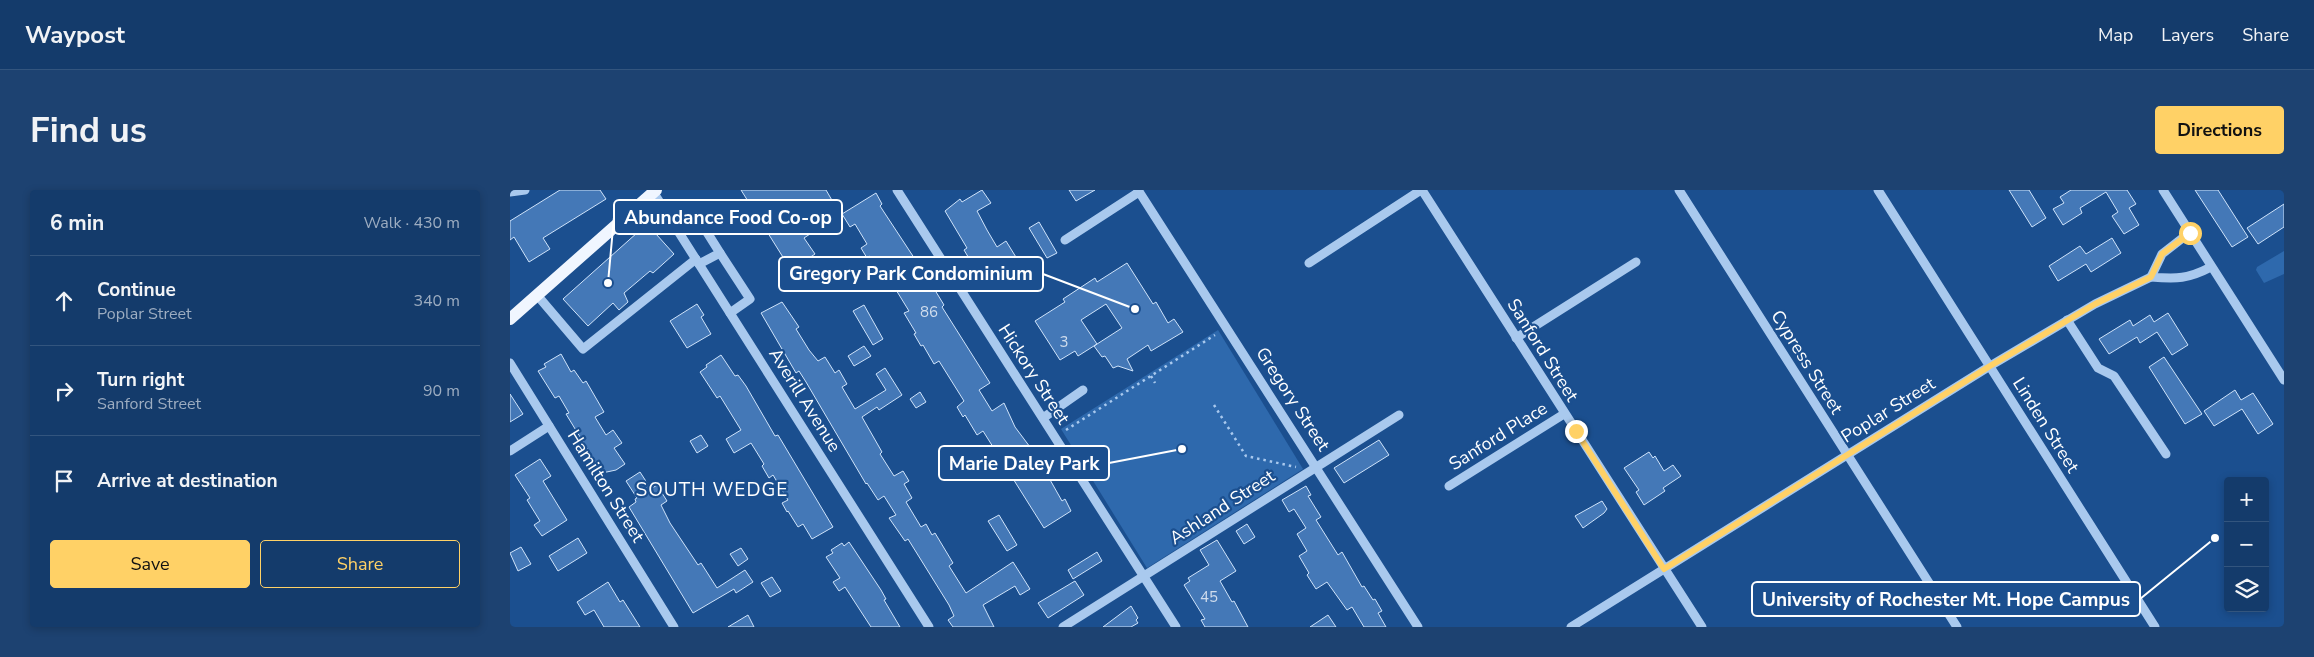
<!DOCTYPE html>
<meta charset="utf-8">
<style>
body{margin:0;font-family:"Nunito Sans",sans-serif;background:#1d4271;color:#f1f3f6}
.controls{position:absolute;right:15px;bottom:15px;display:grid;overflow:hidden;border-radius:5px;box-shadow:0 2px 8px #0003}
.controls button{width:45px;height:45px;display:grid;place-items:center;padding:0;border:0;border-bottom:1px solid #33557e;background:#143b6b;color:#f1f3f6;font:25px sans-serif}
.stop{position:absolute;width:15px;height:15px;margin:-11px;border:4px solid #ffd166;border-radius:50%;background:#fff}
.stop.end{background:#ffd166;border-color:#fff;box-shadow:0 1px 5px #0008}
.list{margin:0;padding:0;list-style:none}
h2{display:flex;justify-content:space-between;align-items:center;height:65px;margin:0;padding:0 20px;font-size:21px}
h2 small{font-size:16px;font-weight:400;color:#9dadc1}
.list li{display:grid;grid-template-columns:32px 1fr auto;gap:15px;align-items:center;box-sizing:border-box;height:90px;padding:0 20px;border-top:1px solid #33557e}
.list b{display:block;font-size:19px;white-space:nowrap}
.list p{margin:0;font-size:16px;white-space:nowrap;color:#9dadc1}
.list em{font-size:16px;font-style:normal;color:#9dadc1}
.actions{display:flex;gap:10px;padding:15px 20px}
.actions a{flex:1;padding:11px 0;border:1px solid #ffd166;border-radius:5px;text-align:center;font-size:18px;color:#ffd166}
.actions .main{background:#ffd166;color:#111}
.icon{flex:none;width:28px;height:28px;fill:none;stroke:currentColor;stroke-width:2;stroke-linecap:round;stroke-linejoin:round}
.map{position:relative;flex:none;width:1774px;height:437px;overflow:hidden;border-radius:5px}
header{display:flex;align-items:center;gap:30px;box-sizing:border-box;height:70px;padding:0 25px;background:#143b6b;border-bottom:1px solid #33557e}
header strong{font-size:24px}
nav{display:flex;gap:28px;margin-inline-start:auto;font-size:18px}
.intro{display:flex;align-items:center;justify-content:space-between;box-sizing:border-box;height:120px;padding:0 30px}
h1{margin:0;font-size:35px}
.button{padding:12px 22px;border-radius:5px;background:#ffd166;color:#111;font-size:18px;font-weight:700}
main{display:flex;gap:30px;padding:0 30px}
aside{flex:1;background:#143b6b;border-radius:5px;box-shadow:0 2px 8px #0003}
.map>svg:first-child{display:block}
.green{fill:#2e69ad}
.building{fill:#4478b7;stroke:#cfe3fa}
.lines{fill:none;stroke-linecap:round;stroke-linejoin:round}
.path{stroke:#a9c9ee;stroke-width:2.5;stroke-dasharray:2.5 4;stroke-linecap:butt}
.minor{stroke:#a9c9ee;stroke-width:9}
.major{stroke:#f0f6ff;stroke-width:12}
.route{stroke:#ffd166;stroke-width:6}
.labels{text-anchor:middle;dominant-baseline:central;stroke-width:4.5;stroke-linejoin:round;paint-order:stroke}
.number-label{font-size:15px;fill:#d0dded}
.street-label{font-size:18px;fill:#fff;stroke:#1b4f8f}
.neighbourhood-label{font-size:19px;letter-spacing:1px;fill:#fff;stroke:#1b4f8f}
.leader{fill:none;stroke:#fff;stroke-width:2}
.callout-dot{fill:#fff;stroke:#1b4f8f;stroke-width:2}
.callout{fill:#1b4f8f;stroke:#fff;stroke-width:2}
.callout-label{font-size:19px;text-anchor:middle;font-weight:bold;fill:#fff}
</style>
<header>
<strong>Waypost</strong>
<nav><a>Map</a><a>Layers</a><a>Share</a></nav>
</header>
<div class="intro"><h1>Find us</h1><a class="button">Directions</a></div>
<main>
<aside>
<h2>6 min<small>Walk · 430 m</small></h2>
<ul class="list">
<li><svg class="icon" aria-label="ahead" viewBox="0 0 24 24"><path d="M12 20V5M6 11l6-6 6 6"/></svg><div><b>Continue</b><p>Poplar Street</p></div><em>340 m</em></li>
<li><svg class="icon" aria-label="right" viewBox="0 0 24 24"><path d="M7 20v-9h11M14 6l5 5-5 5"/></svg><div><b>Turn right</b><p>Sanford Street</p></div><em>90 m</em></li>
<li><svg class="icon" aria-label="arrive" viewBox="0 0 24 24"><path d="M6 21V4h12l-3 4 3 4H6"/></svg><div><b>Arrive at destination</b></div></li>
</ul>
<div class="actions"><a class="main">Save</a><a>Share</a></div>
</aside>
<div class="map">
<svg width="1774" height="437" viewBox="0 0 1774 437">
<rect width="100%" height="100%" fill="#1b4f8f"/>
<g class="green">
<path d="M1774 61V84L1754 93 1746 80 1747 77Z"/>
<path d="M708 140 793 279 637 378 551 239Z"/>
</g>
<g class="building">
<path d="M50 0H90L96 9 33 48 40 59 19 72 4 47 0 50V31Z"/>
<path d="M231 0H316L330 24 294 48 305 64 281 80Z"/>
<path d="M472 0 481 13 467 21 477 40 487 57 496 51 509 72 511 71 517 81 486 100 475 81 471 84 460 70 454 60 457 58 435 21 450 9 452 12Z"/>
<path d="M559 0H585L566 11Z"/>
<path d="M1499 0H1519L1536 28 1522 37Z"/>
<path d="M1561 0H1617L1626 14 1619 18 1629 35 1614 44 1602 26 1608 22 1596 2 1570 18 1572 23 1553 35 1543 19 1554 13 1550 7Z"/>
<path d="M1685 0H1708L1738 47 1722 57Z"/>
<path d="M366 3 372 14 370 16 420 92 434 115 432 117 480 193 469 200 482 221 494 213 505 237 526 265 552 311 555 309 561 321 534 338 473 241 467 245 455 225 453 227 447 217 454 211 429 171 424 174 413 155 411 156 404 144 406 143 394 123 399 121 383 95 381 96 360 66 357 68 351 58 357 54 345 34 340 37 332 24Z"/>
<path d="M1774 14V37L1748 54 1737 38Z"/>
<path d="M529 32 547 63 537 68 519 38Z"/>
<path d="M137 34 164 64 143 83 140 81 114 103 118 112 109 120 103 113 78 136 53 109Z"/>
<path d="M1602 48 1611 63 1581 82 1576 74 1548 91 1539 76 1570 56 1576 64Z"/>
<path d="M617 73 643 114 646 112 658 133 664 129 673 142 641 161 638 155 617 169 623 181 608 176 603 178 595 166 592 167 584 156 612 138 596 114 571 130 587 154 568 166 565 161 550 170 525 131 555 112 553 109 585 88 587 92Z"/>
<path d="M272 112 289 137 286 139 299 160 308 171 315 167 325 183 329 180 337 194 332 197 345 219 376 200 366 184 375 178 392 205 369 220 367 217 352 227 372 262 370 264 384 286 393 281 399 291 394 294 402 308 396 312 411 337 416 334 422 345 425 343 443 373 439 376 456 403 503 372 520 399 510 405 505 396 473 415 484 437H443L438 430 444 426 439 415 398 349 395 351 379 328 386 325 374 306 368 310 357 293 356 294 296 192 289 181 286 183 251 123Z"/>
<path d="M187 114 194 125 191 127 201 144 177 158 160 131Z"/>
<path d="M354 115 373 149 363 155 343 121Z"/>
<path d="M1658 123 1678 155 1662 165 1647 142 1630 153 1627 147 1599 164 1589 149 1620 130 1623 136 1640 125 1644 132Z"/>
<path d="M354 156 361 166 344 176 338 166Z"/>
<path d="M51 164 61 182 64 180 73 193 76 191 94 222 85 227 96 245 103 240 112 253 104 258 115 274 106 280 92 283 56 224 59 223 49 206 45 208 28 181 36 177 34 174Z"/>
<path d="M211 165 225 186 228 185 236 196 265 246 268 245 323 337 302 349 293 334 288 337 278 321 277 322 272 313 278 310 263 285 259 288 252 276 254 274 241 253 224 263 216 249 231 240 210 206 207 208 190 182 197 177 196 175Z"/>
<path d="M1654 167 1692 224 1675 234 1639 177Z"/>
<path d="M1725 200 1731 210 1743 203 1763 234 1748 244 1732 219 1704 236 1694 221Z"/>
<path d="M410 202 416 212 406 218 400 209Z"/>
<path d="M0 204 13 224 0 232Z"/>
<path d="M191 245 198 256 187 263 180 251Z"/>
<path d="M869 250 879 265 834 293 824 278Z"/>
<path d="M1139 262 1143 268 1145 266 1154 281 1163 275 1171 286 1153 298 1155 301 1134 315 1126 302 1129 300 1114 278Z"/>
<path d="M30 269 41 286 33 291 57 330 32 346 24 335 30 331 17 310 20 308 5 285Z"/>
<path d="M130 282 141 299 147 295 157 311 151 315 160 333 188 375 191 373 207 398 235 380 243 392 226 403 224 399 183 423 119 317 126 312 125 309 127 308 116 291Z"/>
<path d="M796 296 801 305 798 306 811 327 806 330 828 365 832 362 852 397 854 396 863 410 865 409 872 421 868 423 876 437H854L842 417 837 420 817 392 806 399 797 385 799 383 789 366 797 361 787 344 796 338 784 319 779 322 772 310Z"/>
<path d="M1092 311 1097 319 1094 323 1073 338 1065 326Z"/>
<path d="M489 325 507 355 497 361 478 331Z"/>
<path d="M737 334 745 347 734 354 726 341Z"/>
<path d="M68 348 77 363 48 381 39 366Z"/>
<path d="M707 350 726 381 710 391 722 412 724 411 738 437H695L691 430 695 429 674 395 680 391 678 388 699 375 690 360Z"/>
<path d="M339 352 371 400 376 409 374 410 390 437H361L335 397 329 401 323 392 330 388 316 367 323 363 321 360 332 353 334 356Z"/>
<path d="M11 357 21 374 8 381 0 363Z"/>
<path d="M231 358 238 369 228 376 220 364Z"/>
<path d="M587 362 592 371 563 389 558 380Z"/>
<path d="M262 387 271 401 260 407 251 393Z"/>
<path d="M565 391 574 405 538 428 528 413Z"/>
<path d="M98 392 110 412 113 410 130 437H94L84 420 75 425 67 412Z"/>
<path d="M621 416 628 428 626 430 628 433 621 437H593Z"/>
<path d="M238 425 244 437H218Z"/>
<path d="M818 425 826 437H800Z"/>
</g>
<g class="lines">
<g class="path">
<path d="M641 186 645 193"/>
<path d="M704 215 736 266 786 277"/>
<path d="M556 240 705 145"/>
</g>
<g class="minor">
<path d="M142 0 419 437"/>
<path d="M387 0 666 437"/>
<path d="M628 0 908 437"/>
<path d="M912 0 1192 437"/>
<path d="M1169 0 1447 437"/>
<path d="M1368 0 1645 437"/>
<path d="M1653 0 1774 190"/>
<path d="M0 2 15 0"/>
<path d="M164 34 183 20 210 63 189 74"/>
<path d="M1679 43 1652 64 1641 87C1667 89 1678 89 1701 77"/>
<path d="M555 50 629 2"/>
<path d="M210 63 240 109 220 123"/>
<path d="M799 73 911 0"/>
<path d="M27 105 73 159 186 69"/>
<path d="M1557 130 1588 178 1604 186 1656 264"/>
<path d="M1006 148 1126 72"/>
<path d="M0 173 164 437"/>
<path d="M533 228 573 200"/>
<path d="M0 261 39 236"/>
<path d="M939 296 1054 224"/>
<path d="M553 437 889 225"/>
<path d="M1061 437 1480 176 1585 114 1641 87"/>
</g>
<path class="major" d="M0 129 146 0"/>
</g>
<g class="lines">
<path class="route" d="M1066 241 1154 379 1480 176 1585 114 1641 87 1652 64 1680 43"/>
</g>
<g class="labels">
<g class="number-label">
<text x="419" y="122">86</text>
<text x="554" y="152">3</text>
<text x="699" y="407">45</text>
</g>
<g class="street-label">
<text transform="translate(1033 160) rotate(58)">Sanford Street</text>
<text transform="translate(1297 172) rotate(58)">Cypress Street</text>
<text transform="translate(524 184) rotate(57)">Hickory Street</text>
<text transform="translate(783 209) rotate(57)">Gregory Street</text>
<text transform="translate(295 210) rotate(58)">Averill Avenue</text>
<text transform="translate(1378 220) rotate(-32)">Poplar Street</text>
<text transform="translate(1536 235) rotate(58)">Linden Street</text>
<text transform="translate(988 246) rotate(-32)">Sanford Place</text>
<text transform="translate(96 296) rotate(58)">Hamilton Street</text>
<text transform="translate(712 317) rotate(-33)">Ashland Street</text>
</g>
<g class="neighbourhood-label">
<text x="202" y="300">SOUTH WEDGE</text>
</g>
</g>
<path class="leader" d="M98 93L104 27M625 119L533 84M672 259L599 273M1705 348L1630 409"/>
<g class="callout-dot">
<circle cx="98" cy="93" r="5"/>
<circle cx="625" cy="119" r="5"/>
<circle cx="672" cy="259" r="5"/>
<circle cx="1705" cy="348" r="5"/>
</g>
<g class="callout">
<rect x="104" y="10" width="228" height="34" rx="5"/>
<rect x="269" y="67" width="264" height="34" rx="5"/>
<rect x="429" y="256" width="170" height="34" rx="5"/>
<rect x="1242" y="392" width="388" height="34" rx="5"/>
</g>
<g class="callout-label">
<text x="218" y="34">Abundance Food Co-op</text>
<text x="401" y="90">Gregory Park Condominium</text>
<text x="514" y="280">Marie Daley Park</text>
<text x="1436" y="416">University of Rochester Mt. Hope Campus</text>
</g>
</svg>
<div class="controls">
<button>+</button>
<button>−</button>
<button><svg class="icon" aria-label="layers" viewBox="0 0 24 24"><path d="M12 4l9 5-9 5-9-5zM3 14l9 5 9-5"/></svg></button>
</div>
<div class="stop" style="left:1680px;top:43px"></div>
<div class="stop end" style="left:1066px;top:241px"></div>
</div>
</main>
